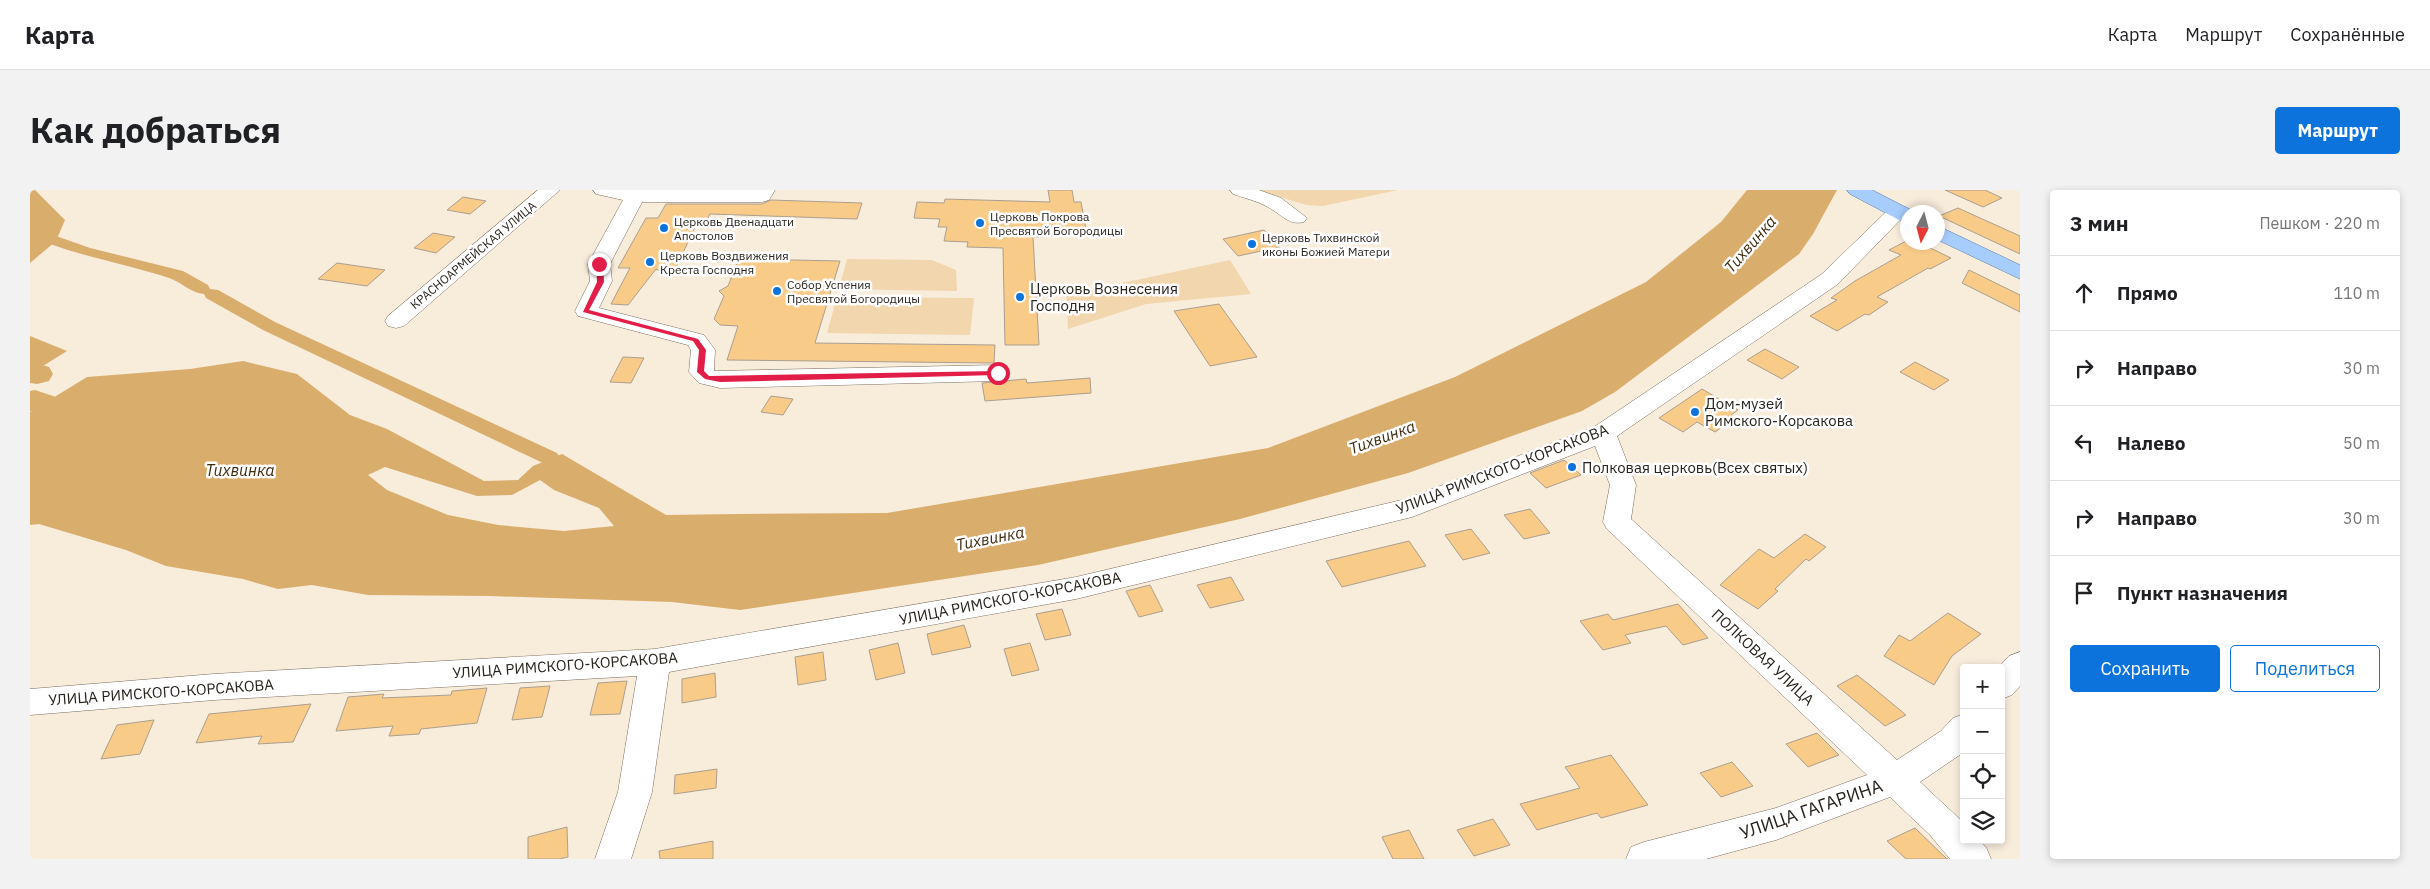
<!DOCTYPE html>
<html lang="ru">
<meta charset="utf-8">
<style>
body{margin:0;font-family:"IBM Plex Sans",sans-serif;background:#f2f2f2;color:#202124}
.controls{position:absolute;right:15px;bottom:15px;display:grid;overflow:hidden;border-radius:5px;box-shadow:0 2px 8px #0003}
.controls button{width:45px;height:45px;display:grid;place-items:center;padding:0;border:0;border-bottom:1px solid #e0e0e0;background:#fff;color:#202124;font:25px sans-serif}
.compass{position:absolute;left:1870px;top:15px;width:45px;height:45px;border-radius:50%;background:#fff;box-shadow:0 2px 8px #0003;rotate:186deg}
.stop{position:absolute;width:15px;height:15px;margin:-11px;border:4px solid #e11d48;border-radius:50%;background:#fff}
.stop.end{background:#e11d48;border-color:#fff;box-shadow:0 1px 5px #0008}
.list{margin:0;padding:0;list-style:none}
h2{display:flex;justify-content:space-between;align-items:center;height:65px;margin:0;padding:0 20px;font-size:21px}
h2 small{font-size:16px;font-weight:400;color:#757577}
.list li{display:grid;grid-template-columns:32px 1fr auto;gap:15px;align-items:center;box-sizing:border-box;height:75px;padding:0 20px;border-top:1px solid #e0e0e0}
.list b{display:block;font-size:19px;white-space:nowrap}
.list em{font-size:16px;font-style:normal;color:#757577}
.actions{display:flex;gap:10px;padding:15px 20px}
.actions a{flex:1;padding:11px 0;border:1px solid #0b73db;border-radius:5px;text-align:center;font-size:18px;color:#0b73db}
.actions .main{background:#0b73db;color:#fff}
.icon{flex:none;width:28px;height:28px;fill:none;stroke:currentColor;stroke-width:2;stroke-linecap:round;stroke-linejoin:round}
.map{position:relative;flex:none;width:1990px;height:669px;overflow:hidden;border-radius:5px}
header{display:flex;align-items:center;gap:30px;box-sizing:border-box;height:70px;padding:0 25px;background:#fff;border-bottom:1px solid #e0e0e0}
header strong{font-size:24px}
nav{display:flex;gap:28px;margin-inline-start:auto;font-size:18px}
.intro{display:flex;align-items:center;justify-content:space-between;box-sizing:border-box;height:120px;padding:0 30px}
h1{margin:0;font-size:35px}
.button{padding:12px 22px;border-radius:5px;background:#0b73db;color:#fff;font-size:18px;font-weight:700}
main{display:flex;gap:30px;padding:0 30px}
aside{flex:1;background:#fff;border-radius:5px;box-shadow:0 2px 8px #0003}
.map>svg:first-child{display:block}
.green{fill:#f1d6ae}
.water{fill:#d9ad6c;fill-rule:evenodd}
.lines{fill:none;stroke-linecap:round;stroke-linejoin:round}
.canal{fill:#d9ad6c;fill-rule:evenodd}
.river{fill:#d9ad6c;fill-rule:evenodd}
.building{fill:#f8cb89;stroke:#ab9f90}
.minor-casing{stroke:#786d5e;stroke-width:1}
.major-casing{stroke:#547bac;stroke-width:1}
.minor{fill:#fff;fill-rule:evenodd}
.major{fill:#a7cdfc;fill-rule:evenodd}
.route{fill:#e11d48}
.poi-dot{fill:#0b73db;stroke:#fff;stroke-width:2}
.labels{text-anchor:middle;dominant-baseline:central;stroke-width:5;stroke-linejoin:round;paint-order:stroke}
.far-poi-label{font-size:12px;fill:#27221c;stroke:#fff;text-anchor:start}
.far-street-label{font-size:12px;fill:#27221c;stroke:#fff}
.poi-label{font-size:15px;fill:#27221c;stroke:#fff;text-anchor:start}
.street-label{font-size:15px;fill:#27221c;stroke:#fff}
.water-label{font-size:16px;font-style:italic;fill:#3c2a0c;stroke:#fff}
.near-street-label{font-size:18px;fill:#27221c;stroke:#fff}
</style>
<header>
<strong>Карта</strong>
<nav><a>Карта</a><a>Маршрут</a><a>Сохранённые</a></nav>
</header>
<div class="intro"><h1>Как добраться</h1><a class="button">Маршрут</a></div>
<main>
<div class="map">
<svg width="1990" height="669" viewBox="0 0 1990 669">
<rect width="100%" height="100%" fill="#f8ecdb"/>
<g class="green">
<path d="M1228 0H1368L1293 16 1276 15Z"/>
<path d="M817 69 902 70 926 80 927 101 809 99Z"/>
<path d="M1200 70 1221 104 1116 114 1038 139 1036 105Z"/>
<path d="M807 107 944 108 940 145 797 143Z"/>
</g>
<g class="water">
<path d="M0 0H5L35 30 26 51 0 73Z"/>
<path d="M1717 0H1807L1783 44 1769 64 1585 202 1552 221 1378 283 1210 329 1008 375 710 420 642 412 460 406 338 405 282 395 248 399 213 389 136 376 96 360 9 334 0 335V222L57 187 160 179 213 171 267 184 320 225 357 239 454 291 488 290 503 276 532 264 636 325 710 324 857 323 1238 258 1425 187 1616 92 1691 32ZM355 277 447 306 482 305 510 290 524 300 569 318 584 336 534 341 468 335 418 325 357 300 338 285Z"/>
<path d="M0 146 37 161 0 184Z"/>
</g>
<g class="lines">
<path class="canal" d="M26 46 60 58 153 81 178 95 180 99 188 100 245 132 527 263 530 268 527 273 520 275 513 273 233 140 176 108 174 104C161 103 151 92 139 88 100 75 59 68 20 54L18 51 20 48Z"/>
<g class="river">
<path d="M0 171 19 177 23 184 19 191 7 194 0 193Z"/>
<path d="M5 200 74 223 79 231 74 239 62 242 0 221V201Z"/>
</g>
</g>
<g class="building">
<path d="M1018 0H1042L1044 12H1051L1057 45 1003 47 1009 155H975L973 58 937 57 938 52 914 51 917 37H908L910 29 884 28 887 12 914 13 915 9 1020 12Z"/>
<path d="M1915 0H1955L1972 8 1953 17Z"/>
<path d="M433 7 456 11 440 24 417 20Z"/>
<path d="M741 10 832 13 827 29 680 24 673 38 665 37 645 80H637L634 84 626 79 598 115 581 114 600 78H588L616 28H628L636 14H732Z"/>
<path d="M1928 18 1990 46V64L1909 26Z"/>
<path d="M1234 40 1250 57 1208 66 1193 49Z"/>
<path d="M403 43 425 47 406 63 384 58Z"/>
<path d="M1878 50V52H1888L1921 68 1900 79 1898 78 1847 107 1858 112 1839 125 1835 124 1807 141 1780 126 1807 110 1801 108 1825 91 1871 65 1859 60Z"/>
<path d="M718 69 810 71 785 153 965 155 964 173 697 170 708 136 690 135 684 129 694 106 689 101 698 96 707 73Z"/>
<path d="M307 73 355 80 337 96 288 89Z"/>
<path d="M1939 80 1990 105V122L1932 93Z"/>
<path d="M1189 114 1227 167 1180 176 1144 121Z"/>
<path d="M1735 159 1769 177 1752 189 1717 170Z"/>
<path d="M593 167 614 168 601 193 580 192Z"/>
<path d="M1885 172 1919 190 1904 200 1870 182Z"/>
<path d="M1060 188 1061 203 955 211 952 193 996 189 997 193Z"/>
<path d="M1672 199 1708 220 1701 225 1705 228 1685 242 1667 232 1653 242 1629 228Z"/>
<path d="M741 206 763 209 753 225 731 222Z"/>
<path d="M1534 270 1551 285 1516 298 1500 283Z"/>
<path d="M1500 319 1520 343 1494 349 1474 325Z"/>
<path d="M1441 339 1460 363 1433 370 1415 345Z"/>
<path d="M1775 344 1796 357 1779 371 1776 369 1745 399 1748 401 1728 419 1690 395 1729 359 1744 368Z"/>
<path d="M1379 351 1396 376 1312 397 1296 371Z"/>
<path d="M1201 387 1214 410 1180 418 1167 395Z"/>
<path d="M1120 395 1133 421 1109 427 1096 401Z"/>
<path d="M1648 414 1678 448 1653 455 1636 436 1595 445 1601 453 1573 460 1550 431 1578 424 1583 430Z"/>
<path d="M1032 419 1041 445 1015 450 1006 424Z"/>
<path d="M1918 423 1951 444 1922 466 1904 495 1854 466 1869 445 1880 451Z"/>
<path d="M934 435 941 457 902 465 897 444Z"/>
<path d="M868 453 875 483 846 490 839 460Z"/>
<path d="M1000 453 1009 480 982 486 974 459Z"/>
<path d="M793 462 796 490 768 495 765 467Z"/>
<path d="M685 483 686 507 652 513V489Z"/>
<path d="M1827 485 1841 496 1876 525 1855 536 1807 496Z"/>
<path d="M597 491 590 524 560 525 568 493Z"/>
<path d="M520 496 512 527 482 530 490 498Z"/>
<path d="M457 498 447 533 391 539 389 544 359 546 363 536 306 541 318 507 354 504 352 508 421 505 422 501Z"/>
<path d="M281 514 263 552 228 554 232 546 166 553 179 524Z"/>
<path d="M124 530 110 564 71 569 87 535Z"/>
<path d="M1787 543 1809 565 1778 577 1756 554Z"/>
<path d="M1581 565 1618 615 1571 628 1567 623 1507 640 1490 614 1550 598 1535 577Z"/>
<path d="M1702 572 1723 596 1691 607 1670 583Z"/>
<path d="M687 579 686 598 644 604 645 585Z"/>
<path d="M1463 629 1480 655 1444 666 1427 640Z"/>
<path d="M537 637 538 667 529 669H498V647Z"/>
<path d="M1885 638 1917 669H1918H1876L1857 651Z"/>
<path d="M1379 640 1394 669H1363L1352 647Z"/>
<path d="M683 651V669H630L629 661Z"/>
</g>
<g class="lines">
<defs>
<g id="minor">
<path d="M508 0H530L374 136 366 138 358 136 355 131 358 126Z"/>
<path d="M563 0H745L739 10 732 12H612L580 74 582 91 569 118 674 145 685 160 684 181 968 175 976 178 980 183 976 188 968 191 690 198 669 193 659 182 661 160 658 155 548 126 545 121 560 91 558 74 593 10 566 4Z"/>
<path d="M1200 0H1229L1251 8 1277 28 1274 32C1259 36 1251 24 1238 17 1228 11 1214 8 1203 4Z"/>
<path d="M1867 16 1874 18 1877 22 1874 26 1808 94 1587 246 1606 295 1601 329 1867 570 1911 541 1923 528 1934 524V562L1890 592 1934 633V650H1949L1956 657 1961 669H1920L1900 645 1860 607 1746 650 1676 669H1596L1601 657 1614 652 1746 618 1837 585 1577 339 1573 332 1580 295 1565 256 1382 327 1046 409 639 482 622 602 601 669H565L588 602 607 486 184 510 0 525V499L184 484 625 459 1046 387 1376 309 1564 237 1792 84 1860 18Z"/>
<path d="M1990 462V496L1982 505 1971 509V478H1968L1979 466Z"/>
</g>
<g id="major">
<path d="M1817 0H1842L1885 22H1878V33L1871 31 1820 4Z"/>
<path d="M1908 36 1990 75V89L1908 50Z"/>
</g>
</defs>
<use href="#minor" class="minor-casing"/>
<use href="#major" class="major-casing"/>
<use href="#minor" class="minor"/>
<use href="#major" class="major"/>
</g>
<path class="route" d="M569 72 573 74 574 92 559 120 668 149 676 160 674 181 679 186 968 181 971 183 968 185 690 192 675 189 667 182 669 160 663 151 553 122 567 92 566 74Z"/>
<g class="poi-dot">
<circle cx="950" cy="33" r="5"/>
<circle cx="634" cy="38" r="5"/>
<circle cx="1222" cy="54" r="5"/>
<circle cx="620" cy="72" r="5"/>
<circle cx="747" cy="101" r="5"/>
<circle cx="990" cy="107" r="5"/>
<circle cx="1665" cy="222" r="5"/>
<circle cx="1542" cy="277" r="5"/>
</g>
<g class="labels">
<g class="far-poi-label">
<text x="960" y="26">Церковь Покрова<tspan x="960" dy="14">Пресвятой Богородицы</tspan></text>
<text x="644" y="31">Церковь Двенадцати<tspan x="644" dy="14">Апостолов</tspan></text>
<text x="1232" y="47">Церковь Тихвинской<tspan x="1232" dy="14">иконы Божией Матери</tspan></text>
<text x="630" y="65">Церковь Воздвижения<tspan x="630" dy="14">Креста Господня</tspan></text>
<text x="757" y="94">Собор Успения<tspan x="757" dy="14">Пресвятой Богородицы</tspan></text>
</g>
<g class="far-street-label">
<text transform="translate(443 65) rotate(-40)">КРАСНОАРМЕЙСКАЯ УЛИЦА</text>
</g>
<g class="poi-label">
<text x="1000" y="98">Церковь Вознесения<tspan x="1000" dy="17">Господня</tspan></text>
<text x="1675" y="213">Дом-музей<tspan x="1675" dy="17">Римского-Корсакова</tspan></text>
<text x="1552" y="277">Полковая церковь(Всех святых)</text>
</g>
<g class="street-label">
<text transform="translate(1472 279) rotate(-21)">УЛИЦА РИМСКОГО-КОРСАКОВА</text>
<text transform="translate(980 408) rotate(-11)">УЛИЦА РИМСКОГО-КОРСАКОВА</text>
<text transform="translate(1733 467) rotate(43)">ПОЛКОВАЯ УЛИЦА</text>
<text transform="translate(535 475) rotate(-4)">УЛИЦА РИМСКОГО-КОРСАКОВА</text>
<text transform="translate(131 502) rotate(-4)">УЛИЦА РИМСКОГО-КОРСАКОВА</text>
</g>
<g class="water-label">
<text transform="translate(1720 54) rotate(-49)">Тихвинка</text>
<text transform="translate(1352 247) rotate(-20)">Тихвинка</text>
<text x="210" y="280">Тихвинка</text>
<text transform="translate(960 348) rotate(-11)">Тихвинка</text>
</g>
<g class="near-street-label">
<text transform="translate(1781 619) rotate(-19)">УЛИЦА ГАГАРИНА</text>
</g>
</g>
</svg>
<div class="controls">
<button>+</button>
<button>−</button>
<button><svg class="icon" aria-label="locate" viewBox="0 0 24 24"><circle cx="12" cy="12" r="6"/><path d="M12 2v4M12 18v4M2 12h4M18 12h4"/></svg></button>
<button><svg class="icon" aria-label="layers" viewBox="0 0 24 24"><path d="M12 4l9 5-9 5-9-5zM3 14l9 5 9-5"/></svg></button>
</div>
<svg class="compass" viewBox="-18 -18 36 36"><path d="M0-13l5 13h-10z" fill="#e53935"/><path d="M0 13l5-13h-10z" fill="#757577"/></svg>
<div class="stop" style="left:968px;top:183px"></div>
<div class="stop end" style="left:569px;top:74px"></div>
</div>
<aside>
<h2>3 мин<small>Пешком · 220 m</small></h2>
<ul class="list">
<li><svg class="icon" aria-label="ahead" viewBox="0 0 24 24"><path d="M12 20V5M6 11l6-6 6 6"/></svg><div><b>Прямо</b></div><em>110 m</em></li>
<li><svg class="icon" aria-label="right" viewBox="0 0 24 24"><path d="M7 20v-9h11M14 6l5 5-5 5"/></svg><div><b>Направо</b></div><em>30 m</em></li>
<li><svg class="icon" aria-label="left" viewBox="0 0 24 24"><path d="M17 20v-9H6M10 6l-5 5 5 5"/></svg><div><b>Налево</b></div><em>50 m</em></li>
<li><svg class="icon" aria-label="right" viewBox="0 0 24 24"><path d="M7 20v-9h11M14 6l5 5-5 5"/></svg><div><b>Направо</b></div><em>30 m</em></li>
<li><svg class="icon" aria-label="arrive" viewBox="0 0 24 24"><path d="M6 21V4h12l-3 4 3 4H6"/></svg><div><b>Пункт назначения</b></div></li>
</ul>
<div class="actions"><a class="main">Сохранить</a><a>Поделиться</a></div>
</aside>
</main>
